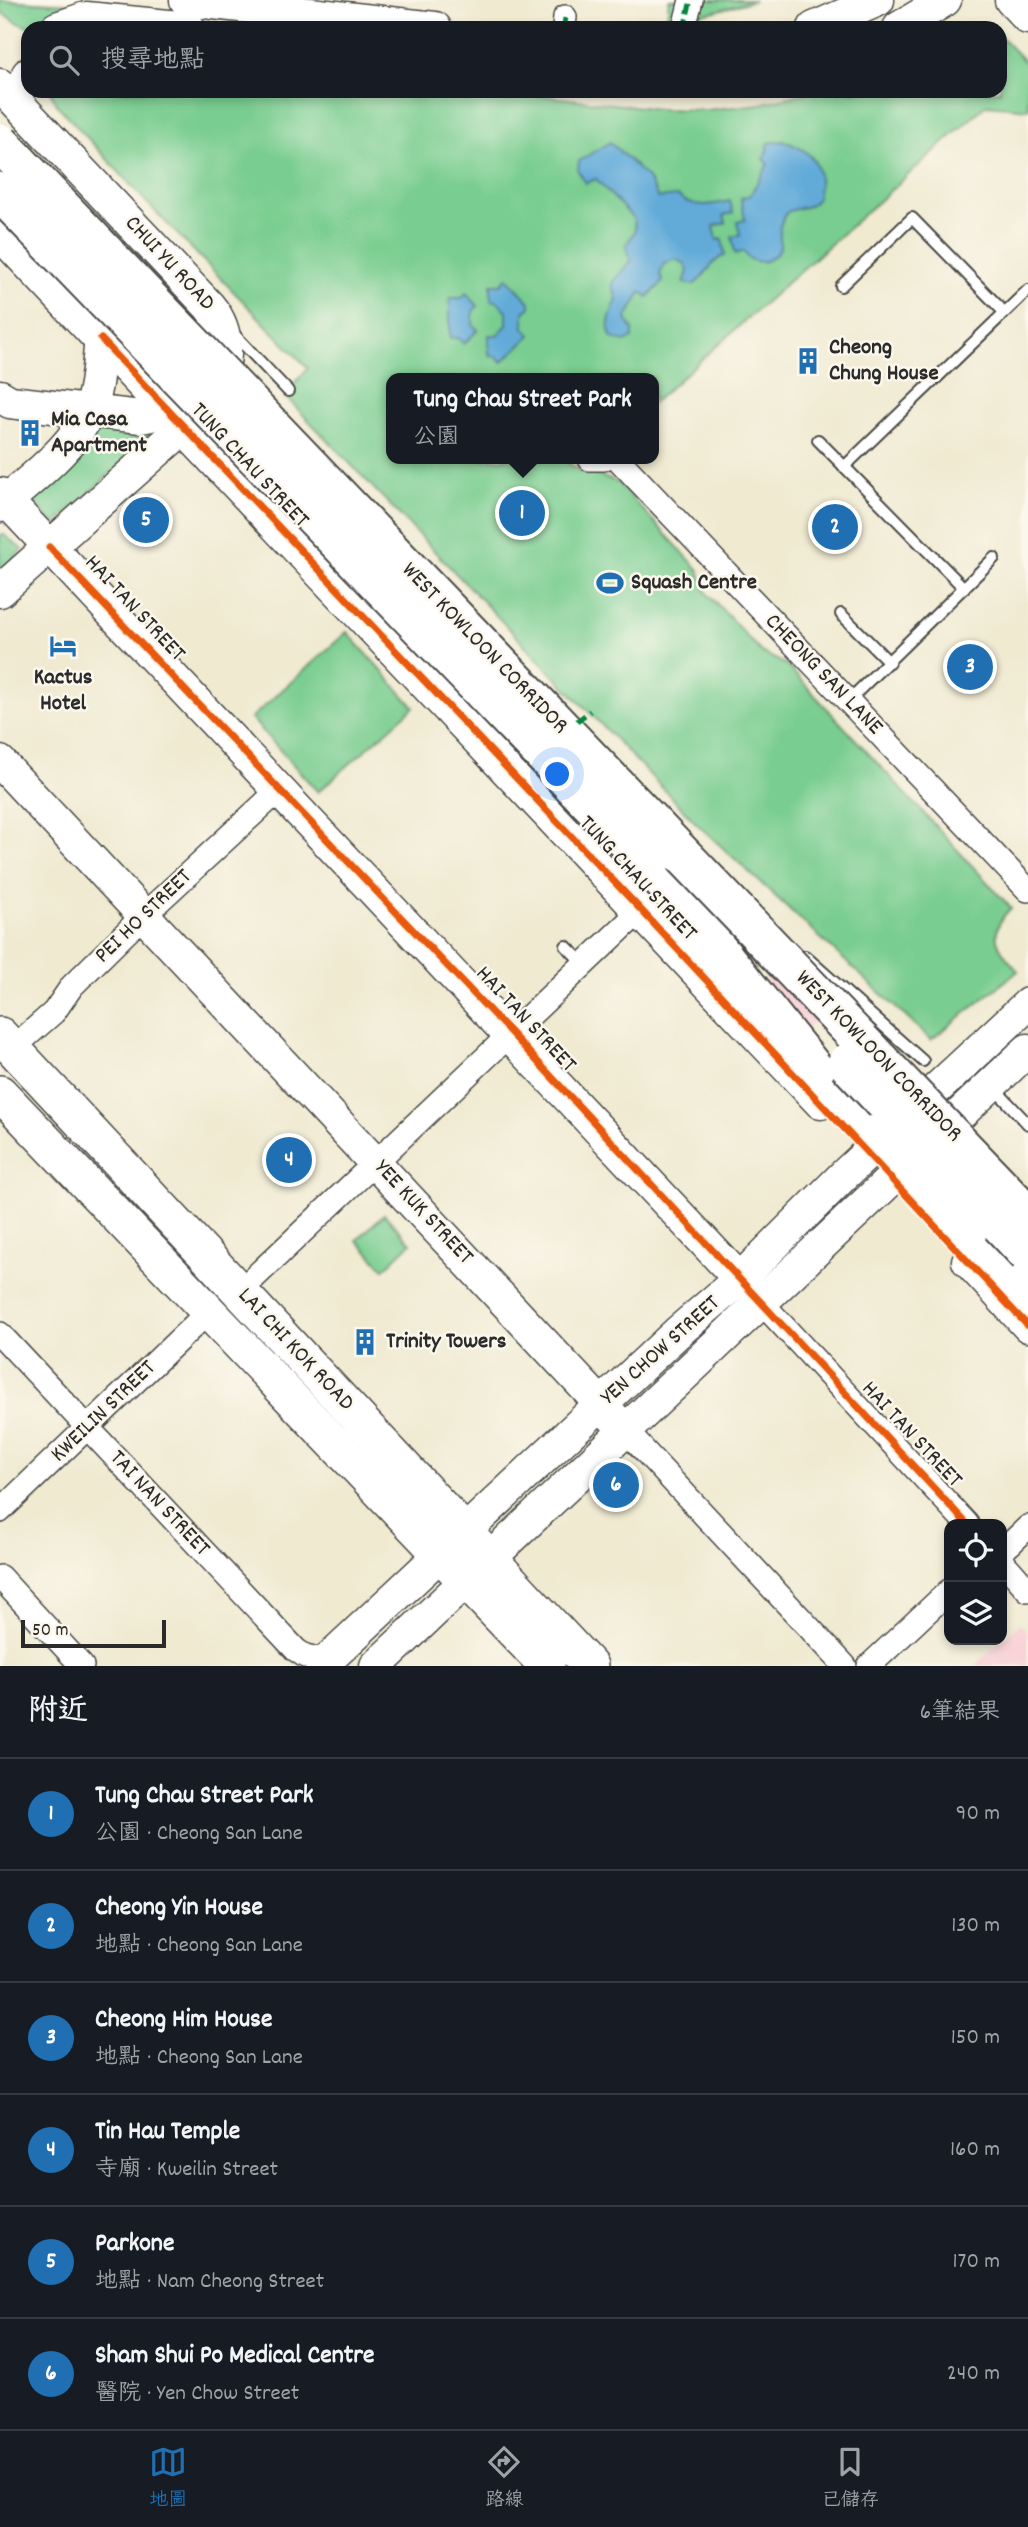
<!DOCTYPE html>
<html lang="zh-TW">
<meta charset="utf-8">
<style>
body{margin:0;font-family:Dekko,"LXGW WenKai TC",sans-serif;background:#242831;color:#f1f3f6}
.controls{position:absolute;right:21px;bottom:21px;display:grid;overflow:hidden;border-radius:14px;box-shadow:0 4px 10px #0003}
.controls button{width:63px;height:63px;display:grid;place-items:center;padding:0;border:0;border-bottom:2px solid #363941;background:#171b24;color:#f1f3f6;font:35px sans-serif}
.scale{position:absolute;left:21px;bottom:18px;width:145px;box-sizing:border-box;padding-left:7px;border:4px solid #2b2b2b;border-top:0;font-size:19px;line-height:24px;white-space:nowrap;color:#2b2b2b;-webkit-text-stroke:5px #fbf7ec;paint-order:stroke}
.you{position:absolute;left:558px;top:775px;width:24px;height:24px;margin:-18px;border:5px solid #fff;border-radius:50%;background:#1a73e8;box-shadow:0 0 0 10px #1a73e833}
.badge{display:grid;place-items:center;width:46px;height:46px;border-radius:50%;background:#1f6fb2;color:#fff;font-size:23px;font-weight:700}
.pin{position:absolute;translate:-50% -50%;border:4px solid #fff;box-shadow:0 2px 7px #0006}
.popup{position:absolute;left:386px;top:373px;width:273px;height:91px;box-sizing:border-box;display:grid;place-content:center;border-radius:14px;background:#171b24;filter:drop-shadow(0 2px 5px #0005);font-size:23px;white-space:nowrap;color:#9ea1a6}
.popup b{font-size:26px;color:#f1f3f6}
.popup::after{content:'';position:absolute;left:50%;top:100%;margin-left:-14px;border:14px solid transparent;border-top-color:#171b24}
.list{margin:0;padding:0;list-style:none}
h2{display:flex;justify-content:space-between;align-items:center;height:91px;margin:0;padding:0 28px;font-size:30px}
h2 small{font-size:23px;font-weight:400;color:#9ea1a6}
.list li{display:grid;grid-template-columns:46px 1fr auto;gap:21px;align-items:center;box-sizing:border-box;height:112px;padding:0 28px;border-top:2px solid #363941}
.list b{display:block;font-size:26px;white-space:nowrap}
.list p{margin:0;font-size:23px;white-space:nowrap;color:#9ea1a6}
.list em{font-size:23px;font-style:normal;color:#9ea1a6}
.icon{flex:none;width:38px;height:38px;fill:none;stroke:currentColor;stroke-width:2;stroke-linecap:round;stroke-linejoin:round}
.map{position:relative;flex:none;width:1028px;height:1666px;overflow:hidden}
.search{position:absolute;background:#171b24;box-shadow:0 4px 10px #0003;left:21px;right:21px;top:21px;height:77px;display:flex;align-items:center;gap:18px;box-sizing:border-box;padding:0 24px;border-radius:21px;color:#9ea1a6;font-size:26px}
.sheet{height:763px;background:#171b24}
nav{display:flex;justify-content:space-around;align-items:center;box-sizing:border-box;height:98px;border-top:2px solid #363941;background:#171b24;font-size:19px;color:#9ea1a6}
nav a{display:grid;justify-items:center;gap:4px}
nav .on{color:#1f6fb2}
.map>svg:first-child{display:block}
.built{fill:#f7cfd4}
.green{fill:#79cd90;stroke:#527c5e;stroke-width:2}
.water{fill:#62abd9;stroke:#466b82;stroke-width:2}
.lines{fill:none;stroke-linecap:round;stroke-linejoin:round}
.lane-casing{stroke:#494844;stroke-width:14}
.street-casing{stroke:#494844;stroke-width:26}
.secondary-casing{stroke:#494844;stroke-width:35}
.primary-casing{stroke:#494844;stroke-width:38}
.highway-casing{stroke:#494844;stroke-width:42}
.lane{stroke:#fff;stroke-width:10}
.street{stroke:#fff;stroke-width:23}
.secondary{stroke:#fff;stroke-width:32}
.primary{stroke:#fff;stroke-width:35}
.highway{stroke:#fff;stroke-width:38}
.highway-bridge-casing{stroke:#494844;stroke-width:42;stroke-linecap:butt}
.highway-bridge{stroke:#fff;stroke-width:38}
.quiet{stroke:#00873e;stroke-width:5;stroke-dasharray:10 5;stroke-linecap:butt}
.cycleway-casing{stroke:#fbf7ec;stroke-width:11}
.cycleway{stroke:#e8590c;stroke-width:7}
.labels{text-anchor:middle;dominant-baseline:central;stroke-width:5;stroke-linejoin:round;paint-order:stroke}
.street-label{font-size:23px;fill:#2b2b2b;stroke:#fbf7ec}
.poi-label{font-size:23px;font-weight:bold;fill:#2b2b2b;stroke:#fbf7ec;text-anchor:start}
</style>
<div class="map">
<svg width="1028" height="1666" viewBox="0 0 1028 1666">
<rect width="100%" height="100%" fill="#fbf7ec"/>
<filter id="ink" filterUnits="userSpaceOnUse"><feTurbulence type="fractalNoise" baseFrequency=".0143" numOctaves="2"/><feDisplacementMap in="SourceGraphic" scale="14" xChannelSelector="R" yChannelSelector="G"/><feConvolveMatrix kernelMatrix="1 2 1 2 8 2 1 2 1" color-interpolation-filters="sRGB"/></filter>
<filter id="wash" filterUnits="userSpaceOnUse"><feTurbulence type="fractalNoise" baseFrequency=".00686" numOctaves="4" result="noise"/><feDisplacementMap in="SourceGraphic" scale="28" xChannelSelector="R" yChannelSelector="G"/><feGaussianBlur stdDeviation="1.57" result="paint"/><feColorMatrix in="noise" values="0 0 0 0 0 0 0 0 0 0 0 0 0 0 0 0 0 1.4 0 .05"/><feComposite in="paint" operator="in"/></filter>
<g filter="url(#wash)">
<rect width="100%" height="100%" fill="#f0ead1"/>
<g class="built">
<path d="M798 949 842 995 798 1036 755 990Z"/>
<path d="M1020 1623 1028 1632V1666H974Z"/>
</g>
<g class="green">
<path d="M0 0 83 5C72 10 39 30 31 28 21 26 9 17 0 12Z"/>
<path d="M669 0H755L712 12 667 19Z"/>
<path d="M1000 36 1028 65V109L986 105 653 403V378H391V459H564C580 476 598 472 618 483L699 570 707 593 761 652 787 665 1011 908C985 933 998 948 1018 971L931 1040 697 824 284 395 308 368 152 208 57 105 50 91H499L659 109 706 110 759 104 815 91H1000Z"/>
<path d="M100 424 144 430 150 436 55 525 29 498Z"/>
<path d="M3 534 23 550 0 571V535Z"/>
<path d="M347 632 414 707 318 792 251 718Z"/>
<path d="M384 1214 411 1243 384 1269 357 1240Z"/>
</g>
<g class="water">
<path d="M783 141C805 148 821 159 819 184 818 189 819 196 816 200 809 210 794 207 786 213L780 226V248C773 261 760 266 747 257L744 251 735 254 732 237 740 235 737 222 745 220 741 198 751 195C755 183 764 175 768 163L764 159 769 143Z"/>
<path d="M610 142 648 178 658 198 678 196C693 209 711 205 730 201L733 213 724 215 726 223 714 226 717 240 722 239 725 255C709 262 707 277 693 285L684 283 688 271 684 263 675 259 664 264 660 273 663 282 648 297 641 292 626 319 633 330V338L625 342 612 338C605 326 611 312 617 300L612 283 631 261 626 245 635 231 634 219 596 179 586 183 578 171 579 161Z"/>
<path d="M507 278 530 302V307L524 312V328L531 335 502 362 496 356 489 355V335H497L507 325V311L497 301H491V284H501Z"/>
<path d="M466 293 478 306 473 311V325L478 330 464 344 458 338H450V298H462Z"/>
</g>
</g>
<g filter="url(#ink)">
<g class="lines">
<defs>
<g id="lane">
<path d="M841 286 912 218 1004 312"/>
<path d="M231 331 288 391"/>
<path d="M818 440 964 588"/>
<path d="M844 467 1028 290"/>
<path d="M841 614 889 662"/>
<path d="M848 701 994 558"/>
<path d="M566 946 584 964"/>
<path d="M805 956 923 1061"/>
<path d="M994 1088 1028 1124"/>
</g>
<g id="street">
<path d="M564 28 565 17"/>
<path d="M684 28 691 0"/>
<path d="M590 459H603"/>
<path d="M618 459 1028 890"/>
<path d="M13 1048 54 1012 72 986 145 914 279 790"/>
<path d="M240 1291 641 910"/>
<path d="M762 1303 967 1524"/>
<path d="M0 1334 296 1650 305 1656 326 1661"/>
<path d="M626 1431 845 1666"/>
<path d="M0 1511 208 1312"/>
<path d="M1002 1548 1009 1545 1028 1527"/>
<path d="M1002 1561 1028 1590"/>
<path d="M0 1577 82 1666"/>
<path d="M869 1666 949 1591"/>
</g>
<g id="secondary">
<path d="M186 0 435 28"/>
<path d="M1011 0 1028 18"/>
<path d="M57 28 86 18 189 28"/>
<path d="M814 28 878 0"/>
<path d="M899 28 945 0"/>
<path d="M28 74V81"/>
<path d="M0 85 209 306C237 339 225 383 200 413L0 591"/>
<path d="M0 234 821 1103"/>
<path d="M0 396 10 402 141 417 171 411 183 401"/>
<path d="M0 494 762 1303"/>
<path d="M0 506C28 482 77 445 89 410 98 388 98 363 101 339"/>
<path d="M0 762 626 1431"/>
<path d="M968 1261 1028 1326"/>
<path d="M321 1666 678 1332 741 1278 844 1175 1028 1004"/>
<path d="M376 1666 1028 1050"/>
</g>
<g id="primary">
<path d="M0 1035 590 1666"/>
<path d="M0 1093 547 1666"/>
</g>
<g id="highway">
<path d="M650 865 826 1084 873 1135"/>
<path d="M967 1234 1028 1297"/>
</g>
</defs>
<use href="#lane" class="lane-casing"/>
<use href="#street" class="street-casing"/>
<use href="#secondary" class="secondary-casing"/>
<use href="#primary" class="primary-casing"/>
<use href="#highway" class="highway-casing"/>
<use href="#lane" class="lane"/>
<use href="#street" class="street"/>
<use href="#secondary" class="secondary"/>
<use href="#primary" class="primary"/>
<use href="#highway" class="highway"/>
<defs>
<g id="highway-bridge">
<path d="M0 143 1028 1215"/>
<path d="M0 192 650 865"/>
<path d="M847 1063 1028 1254"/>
<path d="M873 1135 967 1234"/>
</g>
</defs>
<use href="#highway-bridge" class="highway-bridge-casing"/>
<use href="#highway-bridge" class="highway-bridge"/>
<g class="quiet">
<path d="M564 28 565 17"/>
<path d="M684 28 691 0"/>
<path d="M577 721 590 711"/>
</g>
<defs>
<g id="cycleway">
<path d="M101 339 641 910 1028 1326"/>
<path d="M49 547 510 1032 967 1524"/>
</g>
</defs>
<use href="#cycleway" class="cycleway-casing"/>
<use href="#cycleway" class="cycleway"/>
</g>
</g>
<defs>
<symbol id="building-bare" viewBox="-9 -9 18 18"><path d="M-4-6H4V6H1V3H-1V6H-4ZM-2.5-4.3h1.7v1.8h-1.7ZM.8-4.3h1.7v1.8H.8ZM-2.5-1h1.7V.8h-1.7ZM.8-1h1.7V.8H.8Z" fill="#1f6fb2" stroke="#fbf7ec" stroke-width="2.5" paint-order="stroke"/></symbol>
<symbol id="stadium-bare" viewBox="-9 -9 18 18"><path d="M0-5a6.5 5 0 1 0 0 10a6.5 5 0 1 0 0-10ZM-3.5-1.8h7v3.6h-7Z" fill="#1f6fb2" stroke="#fbf7ec" stroke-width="2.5" paint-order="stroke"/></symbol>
<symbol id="hotel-bare" viewBox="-9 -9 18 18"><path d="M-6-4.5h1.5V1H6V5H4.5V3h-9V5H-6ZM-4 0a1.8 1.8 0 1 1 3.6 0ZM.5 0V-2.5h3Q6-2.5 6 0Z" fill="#1f6fb2" stroke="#fbf7ec" stroke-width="2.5" paint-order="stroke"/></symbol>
</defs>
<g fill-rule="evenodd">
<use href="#building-bare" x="789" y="342" width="38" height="38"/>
<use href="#building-bare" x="11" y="414" width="38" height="38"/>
<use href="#stadium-bare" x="591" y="564" width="38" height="38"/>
<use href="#hotel-bare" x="44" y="627" width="38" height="38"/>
<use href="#building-bare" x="346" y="1323" width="38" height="38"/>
</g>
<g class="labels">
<g class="street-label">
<text transform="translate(169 264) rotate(47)">CHUI YU ROAD</text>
<text transform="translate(249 466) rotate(47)">TUNG CHAU STREET</text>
<text transform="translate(134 609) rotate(47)">HAI TAN STREET</text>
<text transform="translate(484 649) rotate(46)">WEST KOWLOON CORRIDOR</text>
<text transform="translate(823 675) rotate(46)">CHEONG SAN LANE</text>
<text transform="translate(637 879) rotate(47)">TUNG CHAU STREET</text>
<text transform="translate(144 917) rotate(-44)">PEI HO STREET</text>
<text transform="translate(525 1020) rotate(47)">HAI TAN STREET</text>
<text transform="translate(878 1057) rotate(46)">WEST KOWLOON CORRIDOR</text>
<text transform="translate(423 1213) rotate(47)">YEE KUK STREET</text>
<text transform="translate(295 1350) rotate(47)">LAI CHI KOK ROAD</text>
<text transform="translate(661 1351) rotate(-42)">YEN CHOW STREET</text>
<text transform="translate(104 1412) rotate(-44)">KWEILIN STREET</text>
<text transform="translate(911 1435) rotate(47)">HAI TAN STREET</text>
<text transform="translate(159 1504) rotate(47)">TAI NAN STREET</text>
</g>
<g class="poi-label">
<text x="829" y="348">Cheong<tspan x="829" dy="26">Chung House</tspan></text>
<text x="51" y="420">Mia Casa<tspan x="51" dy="26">Apartment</tspan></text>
<text x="631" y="583">Squash Centre</text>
<text x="63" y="678" text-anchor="middle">Kactus<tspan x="63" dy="26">Hotel</tspan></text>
<text x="386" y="1342">Trinity Towers</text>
</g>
</g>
</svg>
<div class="controls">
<button><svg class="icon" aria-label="locate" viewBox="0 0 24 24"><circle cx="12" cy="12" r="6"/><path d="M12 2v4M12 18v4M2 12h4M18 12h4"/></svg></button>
<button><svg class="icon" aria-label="layers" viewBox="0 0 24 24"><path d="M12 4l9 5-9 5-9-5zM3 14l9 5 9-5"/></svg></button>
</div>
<div class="scale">50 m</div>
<div class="you"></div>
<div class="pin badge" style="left:522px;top:513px">1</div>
<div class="popup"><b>Tung Chau Street Park</b>公園</div>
<div class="pin badge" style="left:835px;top:527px">2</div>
<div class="pin badge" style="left:970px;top:667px">3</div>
<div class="pin badge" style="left:289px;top:1160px">4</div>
<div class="pin badge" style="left:146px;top:520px">5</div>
<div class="pin badge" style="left:616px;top:1485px">6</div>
<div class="search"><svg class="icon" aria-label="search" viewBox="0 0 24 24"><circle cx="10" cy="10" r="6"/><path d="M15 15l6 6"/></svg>搜尋地點</div>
</div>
<section class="sheet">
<h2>附近<small>6筆結果</small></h2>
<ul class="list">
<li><span class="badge">1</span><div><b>Tung Chau Street Park</b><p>公園 · Cheong San Lane</p></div><em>90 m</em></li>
<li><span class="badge">2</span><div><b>Cheong Yin House</b><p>地點 · Cheong San Lane</p></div><em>130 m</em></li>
<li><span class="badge">3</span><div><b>Cheong Him House</b><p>地點 · Cheong San Lane</p></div><em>150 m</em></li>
<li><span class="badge">4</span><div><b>Tin Hau Temple</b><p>寺廟 · Kweilin Street</p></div><em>160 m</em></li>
<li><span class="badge">5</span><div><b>Parkone</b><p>地點 · Nam Cheong Street</p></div><em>170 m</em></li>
<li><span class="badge">6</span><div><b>Sham Shui Po Medical Centre</b><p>醫院 · Yen Chow Street</p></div><em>240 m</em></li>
</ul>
</section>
<nav>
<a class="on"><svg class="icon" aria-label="map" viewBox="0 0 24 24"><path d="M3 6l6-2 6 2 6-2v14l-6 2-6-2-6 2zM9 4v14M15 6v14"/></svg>地圖</a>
<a><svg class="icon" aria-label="directions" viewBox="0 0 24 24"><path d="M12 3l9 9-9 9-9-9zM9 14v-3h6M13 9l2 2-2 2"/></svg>路線</a>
<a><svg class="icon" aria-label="saved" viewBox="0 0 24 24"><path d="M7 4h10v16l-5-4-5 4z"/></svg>已儲存</a>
</nav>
